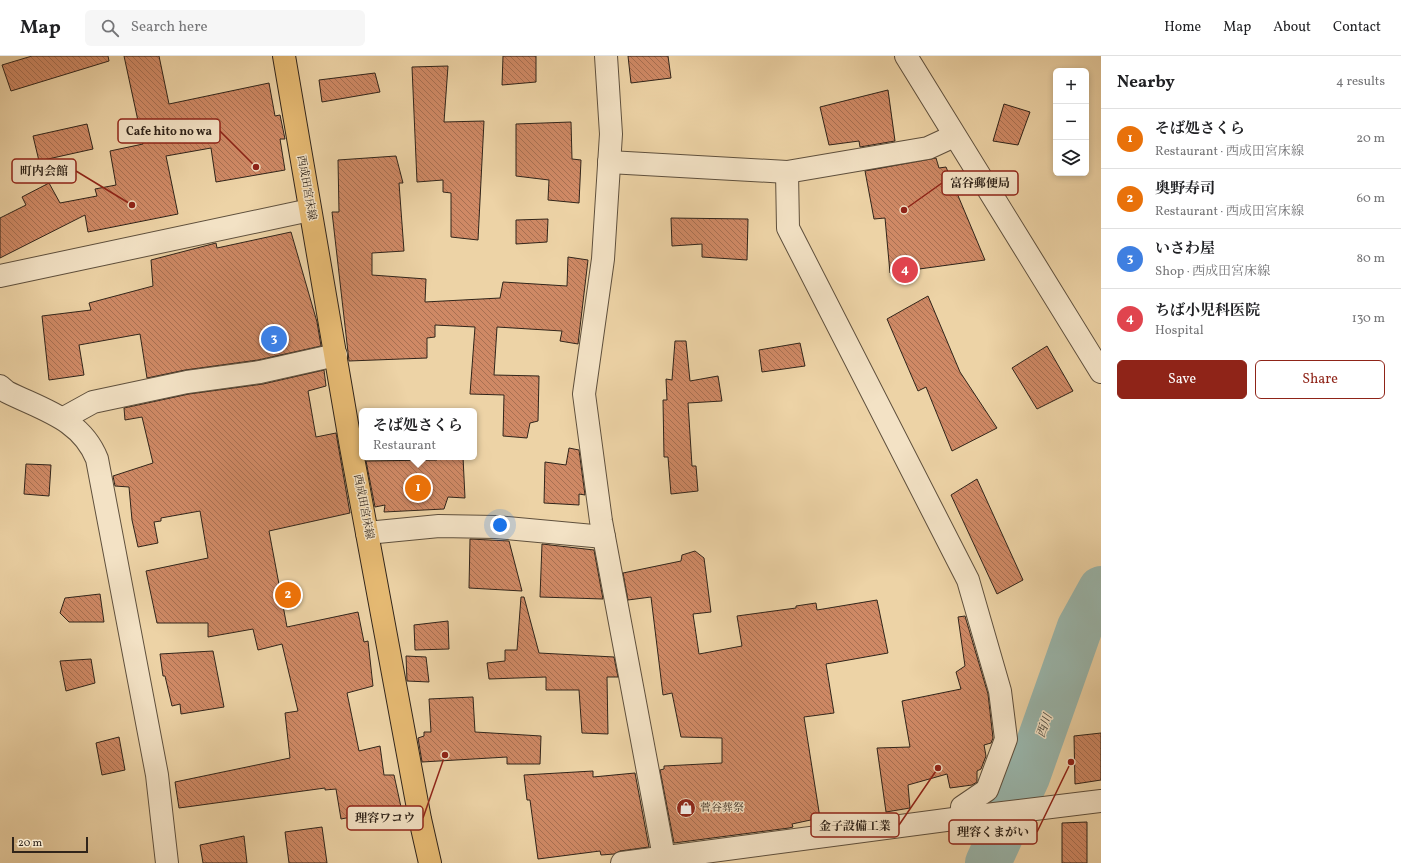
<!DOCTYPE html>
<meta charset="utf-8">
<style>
body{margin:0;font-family:Vollkorn,"Noto Serif JP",serif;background:#f6f6f6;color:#202124}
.controls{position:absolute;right:12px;top:12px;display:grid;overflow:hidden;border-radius:6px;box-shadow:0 2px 6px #0003}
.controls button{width:36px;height:36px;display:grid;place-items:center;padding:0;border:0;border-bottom:1px solid #e0e0e0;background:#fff;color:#202124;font:20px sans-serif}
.scale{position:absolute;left:12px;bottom:10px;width:76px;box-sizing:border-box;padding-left:4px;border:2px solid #30241a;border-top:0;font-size:11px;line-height:14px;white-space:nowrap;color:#30241a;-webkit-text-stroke:3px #f3e2c5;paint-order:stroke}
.you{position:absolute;left:500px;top:469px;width:14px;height:14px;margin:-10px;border:3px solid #fff;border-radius:50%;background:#1a73e8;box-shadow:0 0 0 6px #1a73e833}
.badge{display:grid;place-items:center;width:26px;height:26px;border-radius:50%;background:#8f2418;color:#fff;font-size:13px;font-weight:700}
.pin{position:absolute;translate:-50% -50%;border:2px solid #fff;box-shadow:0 1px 4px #0006}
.popup{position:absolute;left:359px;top:352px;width:118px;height:52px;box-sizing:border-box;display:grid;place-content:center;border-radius:6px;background:#fff;filter:drop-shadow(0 1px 3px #0005);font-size:13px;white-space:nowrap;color:#757577}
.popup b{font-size:15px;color:#202124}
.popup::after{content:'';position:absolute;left:50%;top:100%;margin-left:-8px;border:8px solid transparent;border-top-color:#fff}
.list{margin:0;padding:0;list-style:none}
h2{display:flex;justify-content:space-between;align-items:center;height:52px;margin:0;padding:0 16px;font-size:17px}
h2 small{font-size:13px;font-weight:400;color:#757577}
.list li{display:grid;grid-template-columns:26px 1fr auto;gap:12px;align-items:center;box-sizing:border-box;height:60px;padding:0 16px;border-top:1px solid #e0e0e0}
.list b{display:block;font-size:15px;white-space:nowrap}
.list p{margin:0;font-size:13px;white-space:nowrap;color:#757577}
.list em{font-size:13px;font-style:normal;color:#757577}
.actions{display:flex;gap:8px;padding:12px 16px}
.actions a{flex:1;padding:9px 0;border:1px solid #8f2418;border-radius:6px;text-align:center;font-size:14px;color:#8f2418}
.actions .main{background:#8f2418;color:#fff}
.icon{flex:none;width:22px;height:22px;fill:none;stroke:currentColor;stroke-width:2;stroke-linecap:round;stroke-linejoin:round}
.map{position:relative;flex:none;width:1101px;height:807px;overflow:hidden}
header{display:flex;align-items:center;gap:24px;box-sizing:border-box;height:56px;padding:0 20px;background:#fff;border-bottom:1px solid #e0e0e0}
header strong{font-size:19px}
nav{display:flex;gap:22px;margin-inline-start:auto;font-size:14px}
.search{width:280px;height:36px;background:#f6f6f6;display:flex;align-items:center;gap:10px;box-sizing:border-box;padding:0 14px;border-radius:6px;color:#757577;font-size:15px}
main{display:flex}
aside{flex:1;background:#fff}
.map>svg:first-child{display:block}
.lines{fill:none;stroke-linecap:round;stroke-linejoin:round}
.river{stroke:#9ab7ad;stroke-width:46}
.building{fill:url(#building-back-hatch);stroke:#30241a}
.minor-casing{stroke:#5f503d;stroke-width:24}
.major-casing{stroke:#30241a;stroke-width:24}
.minor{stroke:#f3e2c5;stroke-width:22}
.major{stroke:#e6ba73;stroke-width:22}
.labels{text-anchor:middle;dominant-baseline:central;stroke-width:3;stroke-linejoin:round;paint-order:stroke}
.street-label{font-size:11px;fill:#30241a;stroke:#f3e2c5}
.poi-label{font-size:11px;fill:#30241a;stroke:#f3e2c5;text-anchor:start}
.water-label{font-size:12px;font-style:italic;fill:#4a493f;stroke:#f3e2c5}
.leader{fill:none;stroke:#8f2418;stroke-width:1.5}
.callout-dot{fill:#8f2418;stroke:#f3e2c5;stroke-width:1.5}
.callout{fill:#f3e2c5;stroke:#8f2418;stroke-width:1.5}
.callout-label{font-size:12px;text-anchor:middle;font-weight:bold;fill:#30241a}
</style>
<header>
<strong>Map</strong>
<div class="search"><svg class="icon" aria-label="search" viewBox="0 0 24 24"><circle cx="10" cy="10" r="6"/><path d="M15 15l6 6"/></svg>Search here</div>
<nav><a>Home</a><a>Map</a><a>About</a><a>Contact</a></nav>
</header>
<main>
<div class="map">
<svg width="1101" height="807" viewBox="0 0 1101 807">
<defs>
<pattern id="building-back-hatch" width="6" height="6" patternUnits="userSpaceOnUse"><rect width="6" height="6" fill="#cf8965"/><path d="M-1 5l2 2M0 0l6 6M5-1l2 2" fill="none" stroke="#a87052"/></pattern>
</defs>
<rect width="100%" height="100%" fill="#edd3a6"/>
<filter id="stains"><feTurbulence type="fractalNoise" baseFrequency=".005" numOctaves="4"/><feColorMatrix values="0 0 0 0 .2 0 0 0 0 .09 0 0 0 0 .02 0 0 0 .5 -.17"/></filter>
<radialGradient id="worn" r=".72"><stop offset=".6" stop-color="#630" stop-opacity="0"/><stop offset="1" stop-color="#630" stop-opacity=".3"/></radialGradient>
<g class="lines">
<path class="river" d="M988 807 1027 721 1080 571 1101 533"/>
</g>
<g class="building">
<path d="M32 0H108L109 5 11 35 2 9Z"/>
<path d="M124 0H159L169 48 269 27 275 60 280 59 285 83H280L285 114 216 126 211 92 166 100 178 158 88 176 85 159 0 202V162L26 149 22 141 49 127 60 147 97 140 95 133 116 129 110 95 143 88Z"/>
<path d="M503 0H536V26L502 29Z"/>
<path d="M628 0H668L671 22 631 27Z"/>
<path d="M448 10 444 66 484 65 478 184 451 181V137L443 136V124L417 126 412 11Z"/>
<path d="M375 17 380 36 322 46 319 24Z"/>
<path d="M888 34 895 85 860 91 859 85 829 89 820 51Z"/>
<path d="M1004 48 1030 56 1018 89 993 85Z"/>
<path d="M571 66 572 103 581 104 579 147 548 144 549 124 516 120V68Z"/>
<path d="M87 68 93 93 39 105 33 80Z"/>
<path d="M396 100 403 127H399L404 195 372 197V219L426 223 425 246 500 242 503 226 567 230 568 201 588 204 578 288 560 285 562 275 497 271 494 319 539 320 538 365 530 367 527 382 503 380 504 339 470 338 475 271 435 269V281L427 282V302L349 305 332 156H339L338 104Z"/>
<path d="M936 102 939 112 946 111 985 204 890 217 885 162 874 163 865 115Z"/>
<path d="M671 162 748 163 747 204 702 201V188L672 190Z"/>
<path d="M548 163 547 186 516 188V164Z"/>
<path d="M291 176 317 266 321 290 258 304 185 314 147 322 140 278 79 289 84 319 49 324 42 260 91 254 89 247 153 230 151 204 216 187 217 192Z"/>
<path d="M928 240 960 316 997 372 952 395 926 331 918 335 887 263Z"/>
<path d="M675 285H686L690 325 718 320 722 345 688 347 692 410H696L698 435 671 438 668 401H664L663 344H667L666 323 672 324Z"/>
<path d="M800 287 805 310 762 316 759 294Z"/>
<path d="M1047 290 1073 335 1037 353 1012 312Z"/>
<path d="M324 314 326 330 308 335 316 381 336 377 350 457 269 475 287 571 358 556 364 586 368 585 373 630 347 637 359 695 380 690 384 719H394L401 751 341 763 336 733 325 734V732L179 752 175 726 290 702 285 657 298 655 282 588 258 594 253 573 208 581V567H157L146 515 208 502 200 455 161 462V465L154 466 158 487 138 491 132 464 129 431 115 430 113 420 153 407 142 361 125 364 124 352 189 338 263 328Z"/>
<path d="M569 392 579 394 585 439 579 438V449L544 447 545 406 566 409Z"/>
<path d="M437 401H463L465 442 448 441 444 453 384 456 385 449 375 451 366 405 437 404Z"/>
<path d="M26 408 51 409 49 440 24 438Z"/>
<path d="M977 423 1023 524 997 538 951 439Z"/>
<path d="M470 483 509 485 522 535 469 532Z"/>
<path d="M542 488 594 494 603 543 540 541Z"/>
<path d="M695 495 704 502 711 556 693 558 699 598 742 590 737 560 796 552V550L816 547 817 554 877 544 888 597 826 608 834 657 804 661 820 762 792 768 793 771 789 772 674 787 660 714 664 713V710L722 707V682L681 681 672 637 663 639 651 541 628 544 623 517 681 505 682 499Z"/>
<path d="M100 538 104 566H69L60 557 65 542Z"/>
<path d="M521 541H524L539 597 614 601 618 621H607L608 678 582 677 579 634H546V621L489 623 487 607 505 605V594H517Z"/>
<path d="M965 560 988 638 993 682 991 687 984 689 986 700 981 713 977 715V726L972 729 950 732 947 718 908 729 910 752 886 756 877 692 910 691 902 645 961 633 956 616 965 610 958 561Z"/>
<path d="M448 565 449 593 415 594 414 569Z"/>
<path d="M213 595 224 651 181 658 180 648 172 650 165 620H163L160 598Z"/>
<path d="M406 600 426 601 429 626 407 625Z"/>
<path d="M91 603 95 627 66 635 60 605Z"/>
<path d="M473 641 475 676 541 680 540 708H507V701L422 706 418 682 424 680V676H431L429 643Z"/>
<path d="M1101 677V724L1075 728 1074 680Z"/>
<path d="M119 681 125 714 102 719 96 687Z"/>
<path d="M593 715V721L635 717 649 791 620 795 614 798 601 799 600 795 538 803 530 744H527L524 719Z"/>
<path d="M1087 766V807H1062V767Z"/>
<path d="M322 771 327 807H289L285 776Z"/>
<path d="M244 780 247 807H203L200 789Z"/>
</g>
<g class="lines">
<defs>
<g id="minor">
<path d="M606 0 611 78 603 203 584 338 601 465 664 801"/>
<path d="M906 0 1101 316"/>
<path d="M609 106 787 116 928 92 954 80"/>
<path d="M787 116 788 172 968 524 1000 635 1006 683 987 734 962 751 961 762"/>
<path d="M0 220 310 154"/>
<path d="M0 330 7 336C43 354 81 363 97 403L157 719 167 807"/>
<path d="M64 362 93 346 187 326 260 316 336 299"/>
<path d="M367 477 439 470 496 471 604 481"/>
<path d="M622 807 961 762 1101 745"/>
</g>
<path id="major" d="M284 0 351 391 420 763 430 807"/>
</defs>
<use href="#minor" class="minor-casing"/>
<use href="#major" class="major-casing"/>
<use href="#minor" class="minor"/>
<use href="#major" class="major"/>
</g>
<defs>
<symbol id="shop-disc" viewBox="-11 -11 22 22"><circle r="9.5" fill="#8f2418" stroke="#f3e2c5"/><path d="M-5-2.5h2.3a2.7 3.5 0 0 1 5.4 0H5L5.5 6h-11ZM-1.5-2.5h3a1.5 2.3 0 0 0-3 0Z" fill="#fff"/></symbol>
</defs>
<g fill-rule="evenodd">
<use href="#shop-disc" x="675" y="741" width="22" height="22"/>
</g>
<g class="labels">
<g class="street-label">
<text transform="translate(306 132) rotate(80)">西成田宮床線</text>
<text transform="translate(363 451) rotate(79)">西成田宮床線</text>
</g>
<g class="poi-label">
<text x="700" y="752">菅谷葬祭</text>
</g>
<g class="water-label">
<text transform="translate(1045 670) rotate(-70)">西川</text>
</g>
</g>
<path class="leader" d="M256 111L220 75M132 149L76 115M904 154L942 127M445 699L423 762M938 712L899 769M1071 706L1037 776"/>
<g class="callout-dot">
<circle cx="256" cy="111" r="4"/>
<circle cx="132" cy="149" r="4"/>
<circle cx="904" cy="154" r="4"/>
<circle cx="445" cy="699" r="4"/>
<circle cx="938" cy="712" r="4"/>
<circle cx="1071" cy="706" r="4"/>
</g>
<g class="callout">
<rect x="118" y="63" width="102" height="24" rx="4"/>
<rect x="12" y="103" width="64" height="24" rx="4"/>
<rect x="942" y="115" width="76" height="24" rx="4"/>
<rect x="347" y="750" width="76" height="24" rx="4"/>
<rect x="811" y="757" width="88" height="24" rx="4"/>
<rect x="949" y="764" width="88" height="24" rx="4"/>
</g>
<g class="callout-label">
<text x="169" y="79">Cafe hito no wa</text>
<text x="44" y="119">町内会館</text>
<text x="980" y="131">富谷郵便局</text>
<text x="385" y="766">理容ワコウ</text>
<text x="855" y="774">金子設備工業</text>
<text x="993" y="780">理容くまがい</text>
</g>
<rect width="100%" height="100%" filter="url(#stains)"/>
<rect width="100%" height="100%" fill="url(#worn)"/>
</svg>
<div class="controls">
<button>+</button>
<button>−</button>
<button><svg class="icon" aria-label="layers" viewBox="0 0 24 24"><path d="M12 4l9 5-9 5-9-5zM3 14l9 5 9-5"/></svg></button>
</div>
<div class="scale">20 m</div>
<div class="you"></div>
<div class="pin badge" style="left:418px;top:432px;background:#e8710a">1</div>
<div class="popup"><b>そば処さくら</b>Restaurant</div>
<div class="pin badge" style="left:288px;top:539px;background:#e8710a">2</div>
<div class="pin badge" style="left:274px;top:283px;background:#3f7fe0">3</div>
<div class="pin badge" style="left:905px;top:214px;background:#e0444e">4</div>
</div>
<aside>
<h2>Nearby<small>4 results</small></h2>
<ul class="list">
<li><span class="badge" style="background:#e8710a">1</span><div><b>そば処さくら</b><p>Restaurant · 西成田宮床線</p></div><em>20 m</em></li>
<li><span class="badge" style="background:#e8710a">2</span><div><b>奥野寿司</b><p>Restaurant · 西成田宮床線</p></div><em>60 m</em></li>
<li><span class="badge" style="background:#3f7fe0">3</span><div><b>いさわ屋</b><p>Shop · 西成田宮床線</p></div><em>80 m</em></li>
<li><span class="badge" style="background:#e0444e">4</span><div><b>ちば小児科医院</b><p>Hospital</p></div><em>130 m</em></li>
</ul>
<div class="actions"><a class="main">Save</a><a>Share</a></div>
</aside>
</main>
